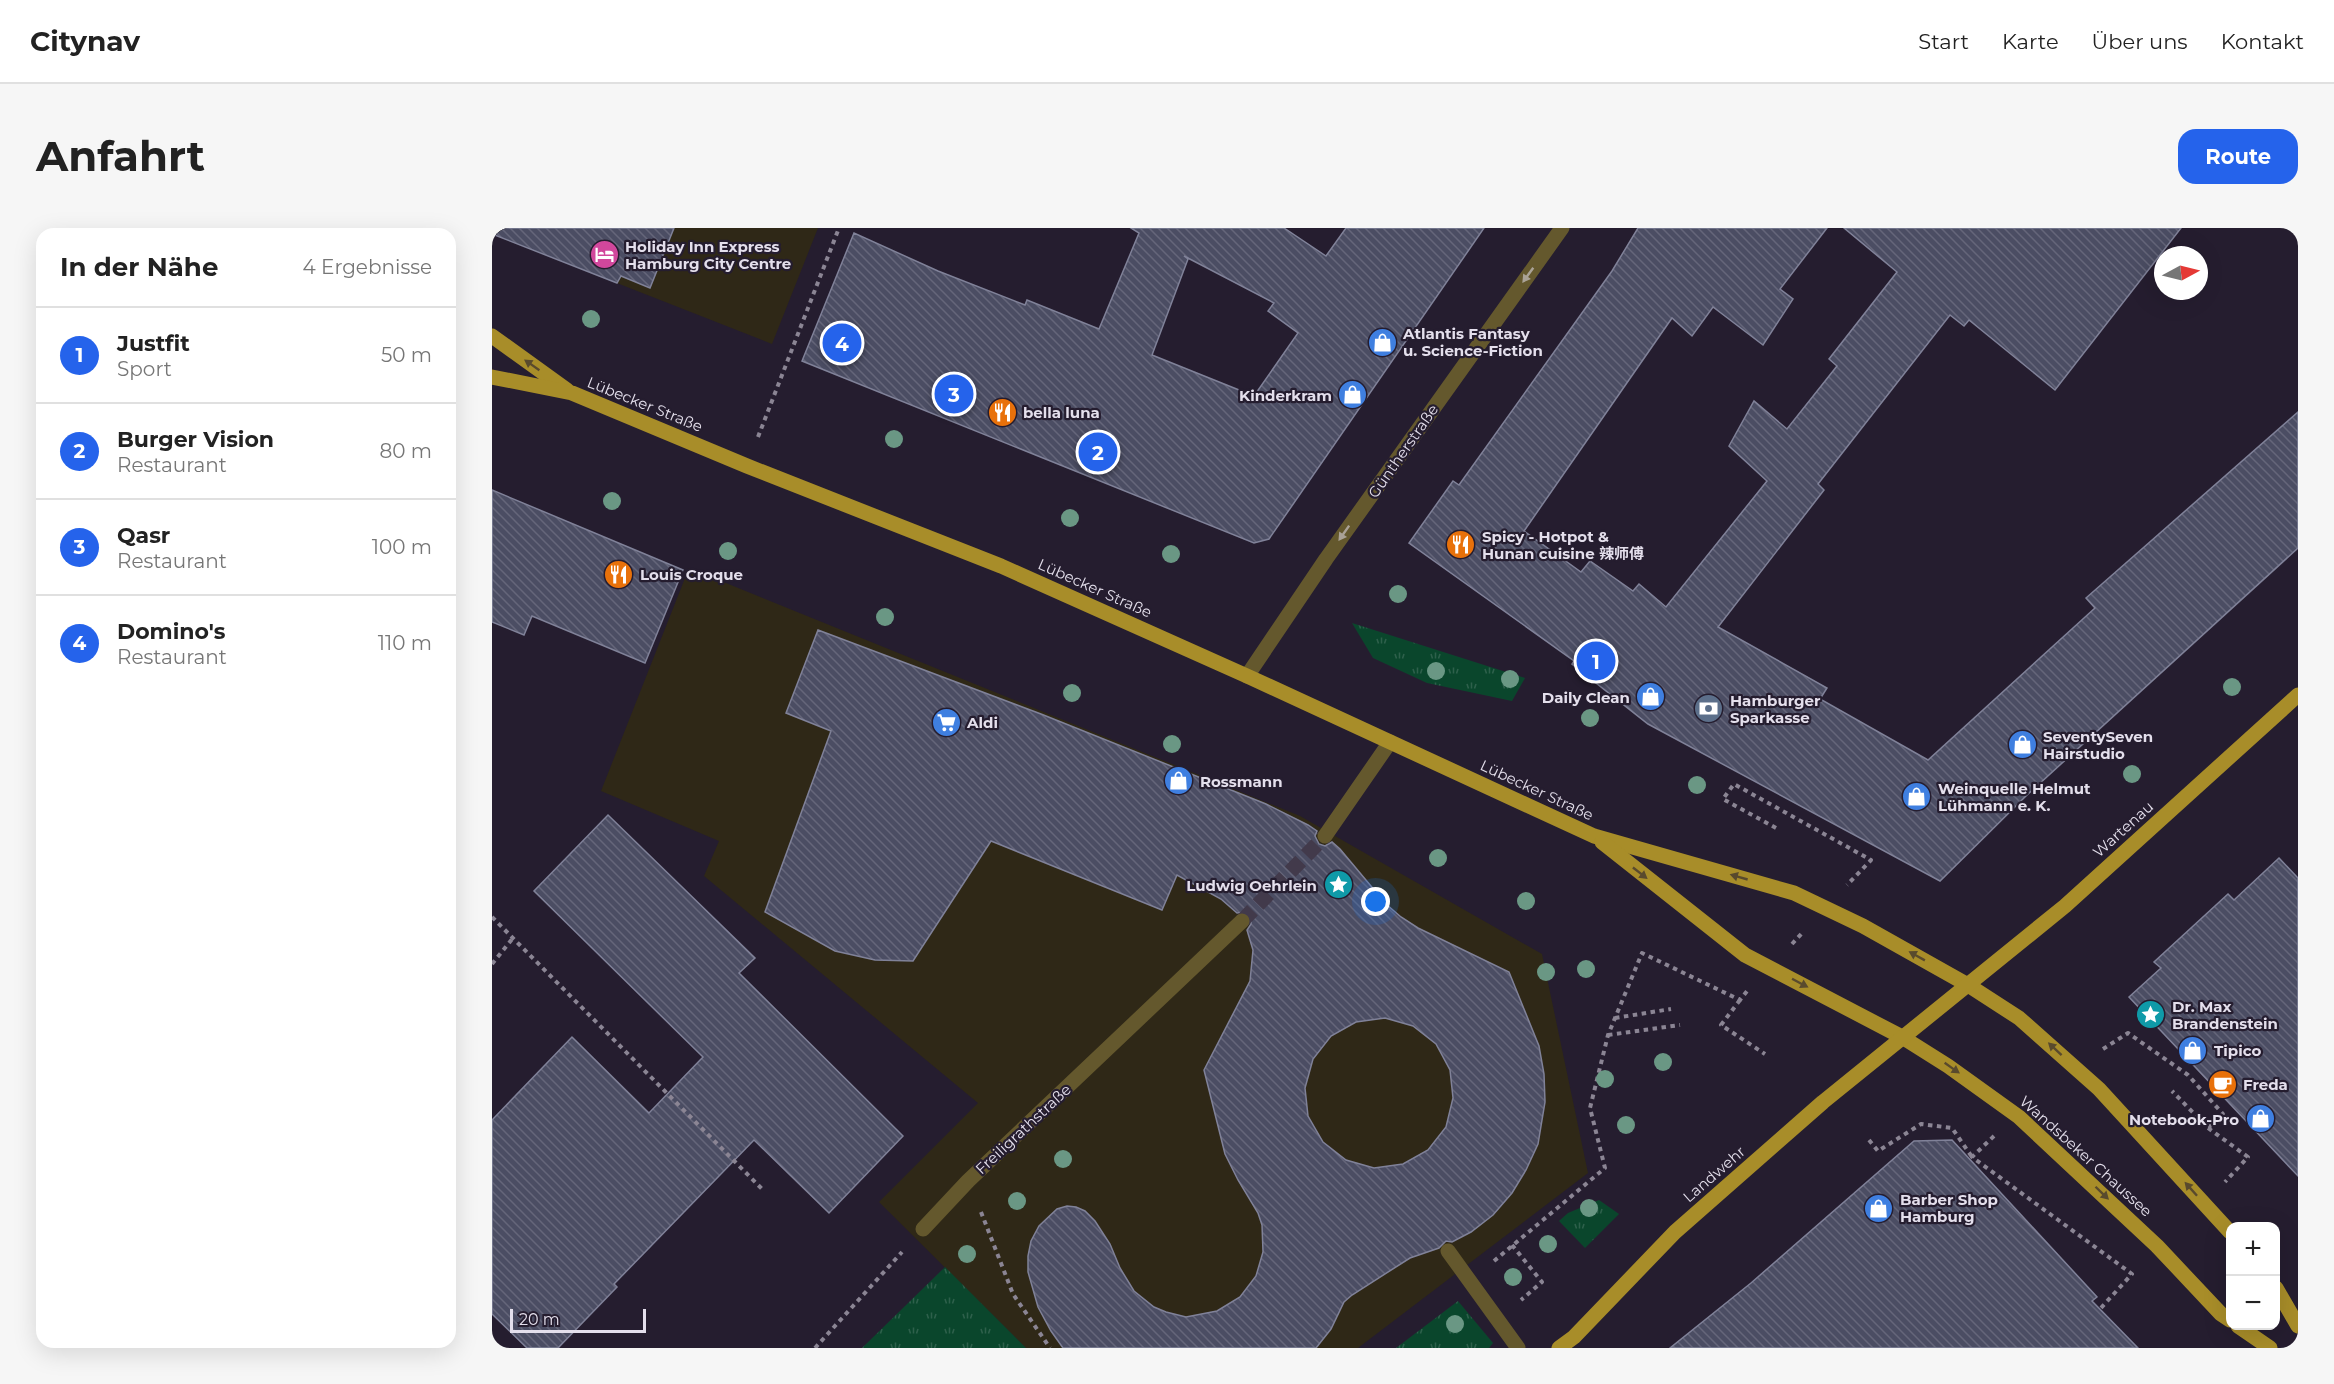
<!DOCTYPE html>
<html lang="de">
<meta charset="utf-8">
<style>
body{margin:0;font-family:Montserrat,"Noto Sans SC",sans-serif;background:#f6f6f6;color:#222}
.controls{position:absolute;right:18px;bottom:18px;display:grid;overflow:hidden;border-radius:12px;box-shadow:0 6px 24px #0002}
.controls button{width:54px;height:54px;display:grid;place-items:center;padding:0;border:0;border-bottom:2px solid #e0e0e0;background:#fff;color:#222;font:30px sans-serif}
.compass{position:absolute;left:1662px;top:18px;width:54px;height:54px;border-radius:50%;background:#fff;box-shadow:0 6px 24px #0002;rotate:83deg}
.scale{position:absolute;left:18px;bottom:15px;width:136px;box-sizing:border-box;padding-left:6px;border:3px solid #e4dfec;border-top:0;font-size:16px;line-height:21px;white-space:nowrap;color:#e4dfec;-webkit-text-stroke:4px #251d2f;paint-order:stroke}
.you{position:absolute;left:884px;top:674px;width:21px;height:21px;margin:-15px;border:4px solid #fff;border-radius:50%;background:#1a73e8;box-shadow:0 0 0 9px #1a73e833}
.badge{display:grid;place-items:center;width:39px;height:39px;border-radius:50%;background:#2563eb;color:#fff;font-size:20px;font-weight:700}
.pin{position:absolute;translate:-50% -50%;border:3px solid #fff;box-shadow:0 2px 6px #0006}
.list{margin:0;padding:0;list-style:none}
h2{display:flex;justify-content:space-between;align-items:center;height:78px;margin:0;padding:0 24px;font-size:26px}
h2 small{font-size:20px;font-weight:400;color:#767676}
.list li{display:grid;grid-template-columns:39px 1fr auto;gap:18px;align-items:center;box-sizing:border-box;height:96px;padding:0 24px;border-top:2px solid #e0e0e0}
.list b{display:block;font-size:22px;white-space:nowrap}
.list p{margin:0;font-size:20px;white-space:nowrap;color:#767676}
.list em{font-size:20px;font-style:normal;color:#767676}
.map{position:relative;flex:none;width:1806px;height:1120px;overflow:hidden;border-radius:18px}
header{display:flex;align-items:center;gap:36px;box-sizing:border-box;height:84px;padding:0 30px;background:#fff;border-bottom:2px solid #e0e0e0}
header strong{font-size:28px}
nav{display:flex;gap:33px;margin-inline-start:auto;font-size:21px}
.intro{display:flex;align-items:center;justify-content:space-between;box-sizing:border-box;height:144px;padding:0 36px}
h1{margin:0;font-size:42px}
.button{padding:15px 27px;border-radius:18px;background:#2563eb;color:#fff;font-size:21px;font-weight:700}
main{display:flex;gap:36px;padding:0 36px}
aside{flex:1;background:#fff;border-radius:18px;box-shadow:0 6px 24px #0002}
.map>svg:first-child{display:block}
.commercial{fill:#2f2817}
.grass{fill:url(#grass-tufts)}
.building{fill:url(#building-back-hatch);stroke:#808299;stroke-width:1.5;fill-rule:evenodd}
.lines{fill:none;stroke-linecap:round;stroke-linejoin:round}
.minor-tunnel{stroke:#423a4b;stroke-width:15;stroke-dasharray:15 8;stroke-linecap:butt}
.path{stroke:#8b8594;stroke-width:4;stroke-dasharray:4.5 4.5;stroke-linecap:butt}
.minor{stroke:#64582d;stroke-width:15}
.major{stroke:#a88d29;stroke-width:15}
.tree{fill:#6a9784}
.oneway{fill:#aaa296}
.oneway2{fill:#594a2d}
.labels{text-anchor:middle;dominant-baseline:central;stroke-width:4.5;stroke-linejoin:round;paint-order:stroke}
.poi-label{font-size:15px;font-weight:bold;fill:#e4dfec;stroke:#251d2f;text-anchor:start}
.street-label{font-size:15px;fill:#e4dfec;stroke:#251d2f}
</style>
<header>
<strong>Citynav</strong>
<nav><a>Start</a><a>Karte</a><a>Über uns</a><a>Kontakt</a></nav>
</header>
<div class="intro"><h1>Anfahrt</h1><a class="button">Route</a></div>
<main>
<aside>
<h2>In der Nähe<small>4 Ergebnisse</small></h2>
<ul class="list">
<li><span class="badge">1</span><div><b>Justfit</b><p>Sport</p></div><em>50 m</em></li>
<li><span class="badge">2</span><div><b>Burger Vision</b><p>Restaurant</p></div><em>80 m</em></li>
<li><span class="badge">3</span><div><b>Qasr</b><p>Restaurant</p></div><em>100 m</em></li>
<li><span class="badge">4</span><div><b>Domino's</b><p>Restaurant</p></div><em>110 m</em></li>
</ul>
</aside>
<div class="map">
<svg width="1806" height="1120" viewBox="0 0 1806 1120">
<defs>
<pattern id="grass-tufts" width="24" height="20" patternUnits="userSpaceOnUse" patternTransform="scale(1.5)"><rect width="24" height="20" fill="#0a462c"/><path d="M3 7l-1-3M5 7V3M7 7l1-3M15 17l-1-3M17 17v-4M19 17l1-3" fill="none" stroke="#2e604b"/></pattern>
<pattern id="building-back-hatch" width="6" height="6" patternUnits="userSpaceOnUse" patternTransform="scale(1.5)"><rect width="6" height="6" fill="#4b4d63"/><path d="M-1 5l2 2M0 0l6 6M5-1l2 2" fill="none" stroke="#65667a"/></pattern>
</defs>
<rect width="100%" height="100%" fill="#251d2f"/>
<g class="commercial">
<path d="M0 0H326L280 116 0 6Z"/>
<path d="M197 340 808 588 1050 726 1096 945 866 1120H534L387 974 486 875 212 648 227 613 109 563Z"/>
</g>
<g class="grass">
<path d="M860 395 1033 450 1020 473 935 455 881 430Z"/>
<path d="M1107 972 1127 986 1093 1020 1067 993 1076 985Z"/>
<path d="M453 1039 534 1120H370Z"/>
<path d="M966 1073 1001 1115 997 1120H904Z"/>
</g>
<g class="building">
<path d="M0 0H182L158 60 129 48 125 55 0 6Z"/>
<path d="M639 0H792L834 28 854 0H992L777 311 762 315 310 133 362 5 446 43 533 77 535 72 607 101 647 5ZM692 28 782 75 776 83 806 105 762 168 660 127 696 31Z"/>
<path d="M1146 0H1335L1288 61 1301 71 1271 117 1221 79 1200 108 1180 90 1032 303 1089 344 1098 333 1141 363 1147 356 1174 379 1275 253 1237 218 1262 173 1295 201 1345 138 1337 131 1405 44 1352 0H1689L1563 162 1477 92 1472 98 1458 87 1326 256 1332 262 1226 399 1335 460 1328 471 1436 532 1603 380 1594 370 1806 184V320L1535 567 1448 653 1156 496 1080 436 1082 433 917 315 961 253 967 257 1120 43Z"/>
<path d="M0 262 191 342 153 435 40 388 32 407 0 394Z"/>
<path d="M326 402 549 486 774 576 816 597 825 603 823 608 827 616 833 618 840 614 848 621 894 676 909 689 926 700 1017 744 1047 818 1052 846 1053 874 1046 916 1034 942 1020 965 1001 987 979 1004 960 1014 954 1013 947 1020 918 1030 860 1067 852 1074 839 1101 824 1120H571L559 1103 546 1079 536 1044V1028L539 1013 547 998 565 981 575 978 584 979 593 983 603 993 618 1016 628 1040 642 1063 662 1079 674 1084 694 1089 725 1083 748 1069 764 1048 771 1024 770 997 766 985 746 952 733 926 712 842 758 753 761 722 755 702 759 696V690L753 684 745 685 729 671 685 647 670 682 499 613 421 733 383 732 343 723 273 684 339 503 294 485ZM893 790 921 798 944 816 958 842 961 870 954 899 936 922 911 936 882 940 854 932 831 914 816 888 813 860 821 831 839 808 864 794Z"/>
<path d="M116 587 263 730 247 745 411 908 337 985 262 912 122 1056 125 1059 66 1120H35L0 1086V892L80 809 157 885 211 829 42 663Z"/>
<path d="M1787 630 1806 650V948L1637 769 1669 740 1662 734 1736 666 1742 672Z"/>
<path d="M1460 912 1605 1069 1600 1073 1646 1120H1178L1259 1055 1422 913Z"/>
</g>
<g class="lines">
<path class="minor-tunnel" d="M750 693 833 608"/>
<g class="path">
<path d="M266 209 347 0"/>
<path d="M1284 600 1231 571 1242 556 1379 632 1355 657"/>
<path d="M0 689 271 962"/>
<path d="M1300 716 1311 704"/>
<path d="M0 736 21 710"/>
<path d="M1248 772 1229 797 1273 826"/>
<path d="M1123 790 1179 781"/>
<path d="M1116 807 1188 797"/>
<path d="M1611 821 1636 805 1696 847 1731 886 1716 900 1680 863"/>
<path d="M1716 900 1756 929 1733 954"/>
<path d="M1502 908 1480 929 1640 1046 1608 1081"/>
<path d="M1377 912 1386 923 1429 896 1460 900 1480 929"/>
<path d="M489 984 521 1066 558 1120"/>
<path d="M1020 1017 1050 1054 1029 1072"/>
<path d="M1002 1033 1113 940 1098 880 1116 807 1150 725 1248 772 1255 763"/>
<path d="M323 1120 410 1024"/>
</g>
<g class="minor">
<path d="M755 448 834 331 1070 0"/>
<path d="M833 608 898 514"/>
<path d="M431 1001 476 953 750 693"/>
<path d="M956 1023 1026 1120"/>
</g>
<g class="major">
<path d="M0 108 75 162"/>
<path d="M0 149 80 165 255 238 509 338 755 448 1102 608 1302 665 1371 698 1476 757 1527 790 1607 861 1738 1004"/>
<path d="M1110 614 1253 727 1410 809 1456 838 1527 889 1665 1018 1729 1086 1738 1092"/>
<path d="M1784 1060 1806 1098"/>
<path d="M1746 1098 1778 1120"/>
<path d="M1067 1120 1082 1109 1183 1004 1331 874 1573 678 1806 467"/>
</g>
</g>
<g class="tree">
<circle cx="99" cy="91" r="9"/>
<circle cx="402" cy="211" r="9"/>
<circle cx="120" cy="273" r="9"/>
<circle cx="578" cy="290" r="9"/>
<circle cx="236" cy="323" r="9"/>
<circle cx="679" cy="326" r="9"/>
<circle cx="906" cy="366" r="9"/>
<circle cx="393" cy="389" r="9"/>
<circle cx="944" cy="443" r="9"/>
<circle cx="1018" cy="451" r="9"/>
<circle cx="1740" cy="459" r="9"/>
<circle cx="580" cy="465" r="9"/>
<circle cx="1098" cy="490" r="9"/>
<circle cx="680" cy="516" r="9"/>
<circle cx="1640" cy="546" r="9"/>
<circle cx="1205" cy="557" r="9"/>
<circle cx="946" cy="630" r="9"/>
<circle cx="1034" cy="673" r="9"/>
<circle cx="1094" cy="741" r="9"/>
<circle cx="1054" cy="744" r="9"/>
<circle cx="1171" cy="834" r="9"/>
<circle cx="1113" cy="851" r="9"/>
<circle cx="1134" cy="897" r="9"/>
<circle cx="571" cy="931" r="9"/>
<circle cx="525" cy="973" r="9"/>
<circle cx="1097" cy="980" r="9"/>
<circle cx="1056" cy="1016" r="9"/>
<circle cx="475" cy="1026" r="9"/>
<circle cx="1021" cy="1049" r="9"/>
<circle cx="963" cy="1096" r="9"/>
</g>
<defs><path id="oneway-solid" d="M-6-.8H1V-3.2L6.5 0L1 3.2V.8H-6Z" transform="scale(1.5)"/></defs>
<g class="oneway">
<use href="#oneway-solid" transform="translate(1036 47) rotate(126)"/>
<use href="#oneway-solid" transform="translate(852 305) rotate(125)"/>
</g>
<g class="oneway2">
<use href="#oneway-solid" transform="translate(40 137) rotate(-145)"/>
<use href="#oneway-solid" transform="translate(1148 645) rotate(38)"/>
<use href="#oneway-solid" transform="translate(1247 649) rotate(-164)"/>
<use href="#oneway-solid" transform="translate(1425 728) rotate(-151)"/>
<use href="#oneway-solid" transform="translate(1308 755) rotate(28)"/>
<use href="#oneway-solid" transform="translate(1563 821) rotate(-137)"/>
<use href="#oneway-solid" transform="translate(1460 840) rotate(35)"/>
<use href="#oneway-solid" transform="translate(1699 961) rotate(-132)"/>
<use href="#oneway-solid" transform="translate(1610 965) rotate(44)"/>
</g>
<defs>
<symbol id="hotel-disc" viewBox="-11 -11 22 22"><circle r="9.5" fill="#d1479c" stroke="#251d2f"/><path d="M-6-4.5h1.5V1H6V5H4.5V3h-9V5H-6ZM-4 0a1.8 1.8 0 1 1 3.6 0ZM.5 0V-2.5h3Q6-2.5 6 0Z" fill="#fff"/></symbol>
<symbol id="shop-disc" viewBox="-11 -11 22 22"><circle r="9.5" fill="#3f7fe0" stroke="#251d2f"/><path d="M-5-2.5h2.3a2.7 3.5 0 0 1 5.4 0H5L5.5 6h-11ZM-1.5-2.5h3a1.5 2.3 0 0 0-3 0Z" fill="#fff"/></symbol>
<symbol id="restaurant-disc" viewBox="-11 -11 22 22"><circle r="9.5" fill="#e8710a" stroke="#251d2f"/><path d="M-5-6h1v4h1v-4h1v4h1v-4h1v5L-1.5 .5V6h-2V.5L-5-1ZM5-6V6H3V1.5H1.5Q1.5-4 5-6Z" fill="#fff"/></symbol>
<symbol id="bank-disc" viewBox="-11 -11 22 22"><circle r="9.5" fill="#5c6f8a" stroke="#251d2f"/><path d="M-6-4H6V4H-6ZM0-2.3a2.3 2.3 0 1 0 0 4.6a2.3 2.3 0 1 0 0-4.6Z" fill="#fff"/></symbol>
<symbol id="supermarket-disc" viewBox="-11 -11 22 22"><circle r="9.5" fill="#3f7fe0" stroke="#251d2f"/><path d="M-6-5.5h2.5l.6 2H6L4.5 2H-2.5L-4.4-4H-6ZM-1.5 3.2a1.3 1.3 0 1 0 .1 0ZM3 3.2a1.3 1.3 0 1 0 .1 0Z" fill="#fff"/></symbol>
<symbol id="sight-disc" viewBox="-11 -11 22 22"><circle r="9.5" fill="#0f9aa8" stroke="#251d2f"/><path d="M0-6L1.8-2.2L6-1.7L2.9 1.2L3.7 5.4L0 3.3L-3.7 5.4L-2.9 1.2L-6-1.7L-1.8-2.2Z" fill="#fff"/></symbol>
<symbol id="cafe-disc" viewBox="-11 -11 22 22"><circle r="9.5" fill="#e8710a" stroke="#251d2f"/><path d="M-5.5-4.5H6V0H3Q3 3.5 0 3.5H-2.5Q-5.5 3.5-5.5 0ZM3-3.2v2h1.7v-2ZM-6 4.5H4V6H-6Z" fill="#fff"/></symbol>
</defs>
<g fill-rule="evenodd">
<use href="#hotel-disc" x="96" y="10" width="33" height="33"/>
<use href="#shop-disc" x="874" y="98" width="33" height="33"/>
<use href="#shop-disc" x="844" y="150" width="33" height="33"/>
<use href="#restaurant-disc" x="494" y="168" width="33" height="33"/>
<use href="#restaurant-disc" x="952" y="300" width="33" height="33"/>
<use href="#restaurant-disc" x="110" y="330" width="33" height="33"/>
<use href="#shop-disc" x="1142" y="452" width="33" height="33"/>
<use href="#bank-disc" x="1200" y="464" width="33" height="33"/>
<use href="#supermarket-disc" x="438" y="478" width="33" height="33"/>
<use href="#shop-disc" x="1514" y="500" width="33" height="33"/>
<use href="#shop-disc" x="670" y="536" width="33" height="33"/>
<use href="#shop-disc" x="1408" y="552" width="33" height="33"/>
<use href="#sight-disc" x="830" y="640" width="33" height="33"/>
<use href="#sight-disc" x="1642" y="770" width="33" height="33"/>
<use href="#shop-disc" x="1684" y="806" width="33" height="33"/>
<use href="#cafe-disc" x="1714" y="840" width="33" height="33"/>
<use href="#shop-disc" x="1752" y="874" width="33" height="33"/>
<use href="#shop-disc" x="1370" y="964" width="33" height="33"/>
</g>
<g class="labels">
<g class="poi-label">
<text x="133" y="18">Holiday Inn Express<tspan x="133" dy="17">Hamburg City Centre</tspan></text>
<text x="911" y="105">Atlantis Fantasy<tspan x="911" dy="17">u. Science-Fiction</tspan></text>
<text x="840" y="167" text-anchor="end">Kinderkram</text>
<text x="531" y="184">bella luna</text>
<text x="990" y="308">Spicy - Hotpot &amp;<tspan x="990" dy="17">Hunan cuisine 辣师傅</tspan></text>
<text x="148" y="346">Louis Croque</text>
<text x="1138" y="469" text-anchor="end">Daily Clean</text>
<text x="1238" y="472">Hamburger<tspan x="1238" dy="17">Sparkasse</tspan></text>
<text x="475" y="494">Aldi</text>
<text x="1551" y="508">SeventySeven<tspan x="1551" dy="17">Hairstudio</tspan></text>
<text x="708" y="553">Rossmann</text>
<text x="1446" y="560">Weinquelle Helmut<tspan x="1446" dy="17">Lühmann e. K.</tspan></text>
<text x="825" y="657" text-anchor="end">Ludwig Oehrlein</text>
<text x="1680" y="778">Dr. Max<tspan x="1680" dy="17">Brandenstein</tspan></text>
<text x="1722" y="822">Tipico</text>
<text x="1751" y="856">Freda</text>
<text x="1747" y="891" text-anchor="end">Notebook-Pro</text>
<text x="1408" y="971">Barber Shop<tspan x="1408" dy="17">Hamburg</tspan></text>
</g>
<g class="street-label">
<text transform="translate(153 176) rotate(22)">Lübecker Straße</text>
<text transform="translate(911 223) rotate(-55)">Güntherstraße</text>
<text transform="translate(603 360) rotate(24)">Lübecker Straße</text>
<text transform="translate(1045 562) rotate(25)">Lübecker Straße</text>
<text transform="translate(1631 601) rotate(-42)">Wartenau</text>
<text transform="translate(531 901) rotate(-43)">Freiligrathstraße</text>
<text transform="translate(1594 928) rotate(42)">Wandsbeker Chaussee</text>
<text transform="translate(1222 946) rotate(-41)">Landwehr</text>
</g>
</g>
</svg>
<div class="controls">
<button>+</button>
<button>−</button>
</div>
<svg class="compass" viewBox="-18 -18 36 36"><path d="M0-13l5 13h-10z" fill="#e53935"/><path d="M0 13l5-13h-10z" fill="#767676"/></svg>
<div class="scale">20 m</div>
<div class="you"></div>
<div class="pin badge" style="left:1104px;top:433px">1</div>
<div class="pin badge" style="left:606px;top:224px">2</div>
<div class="pin badge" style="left:462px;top:166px">3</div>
<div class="pin badge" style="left:350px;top:115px">4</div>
</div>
</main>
